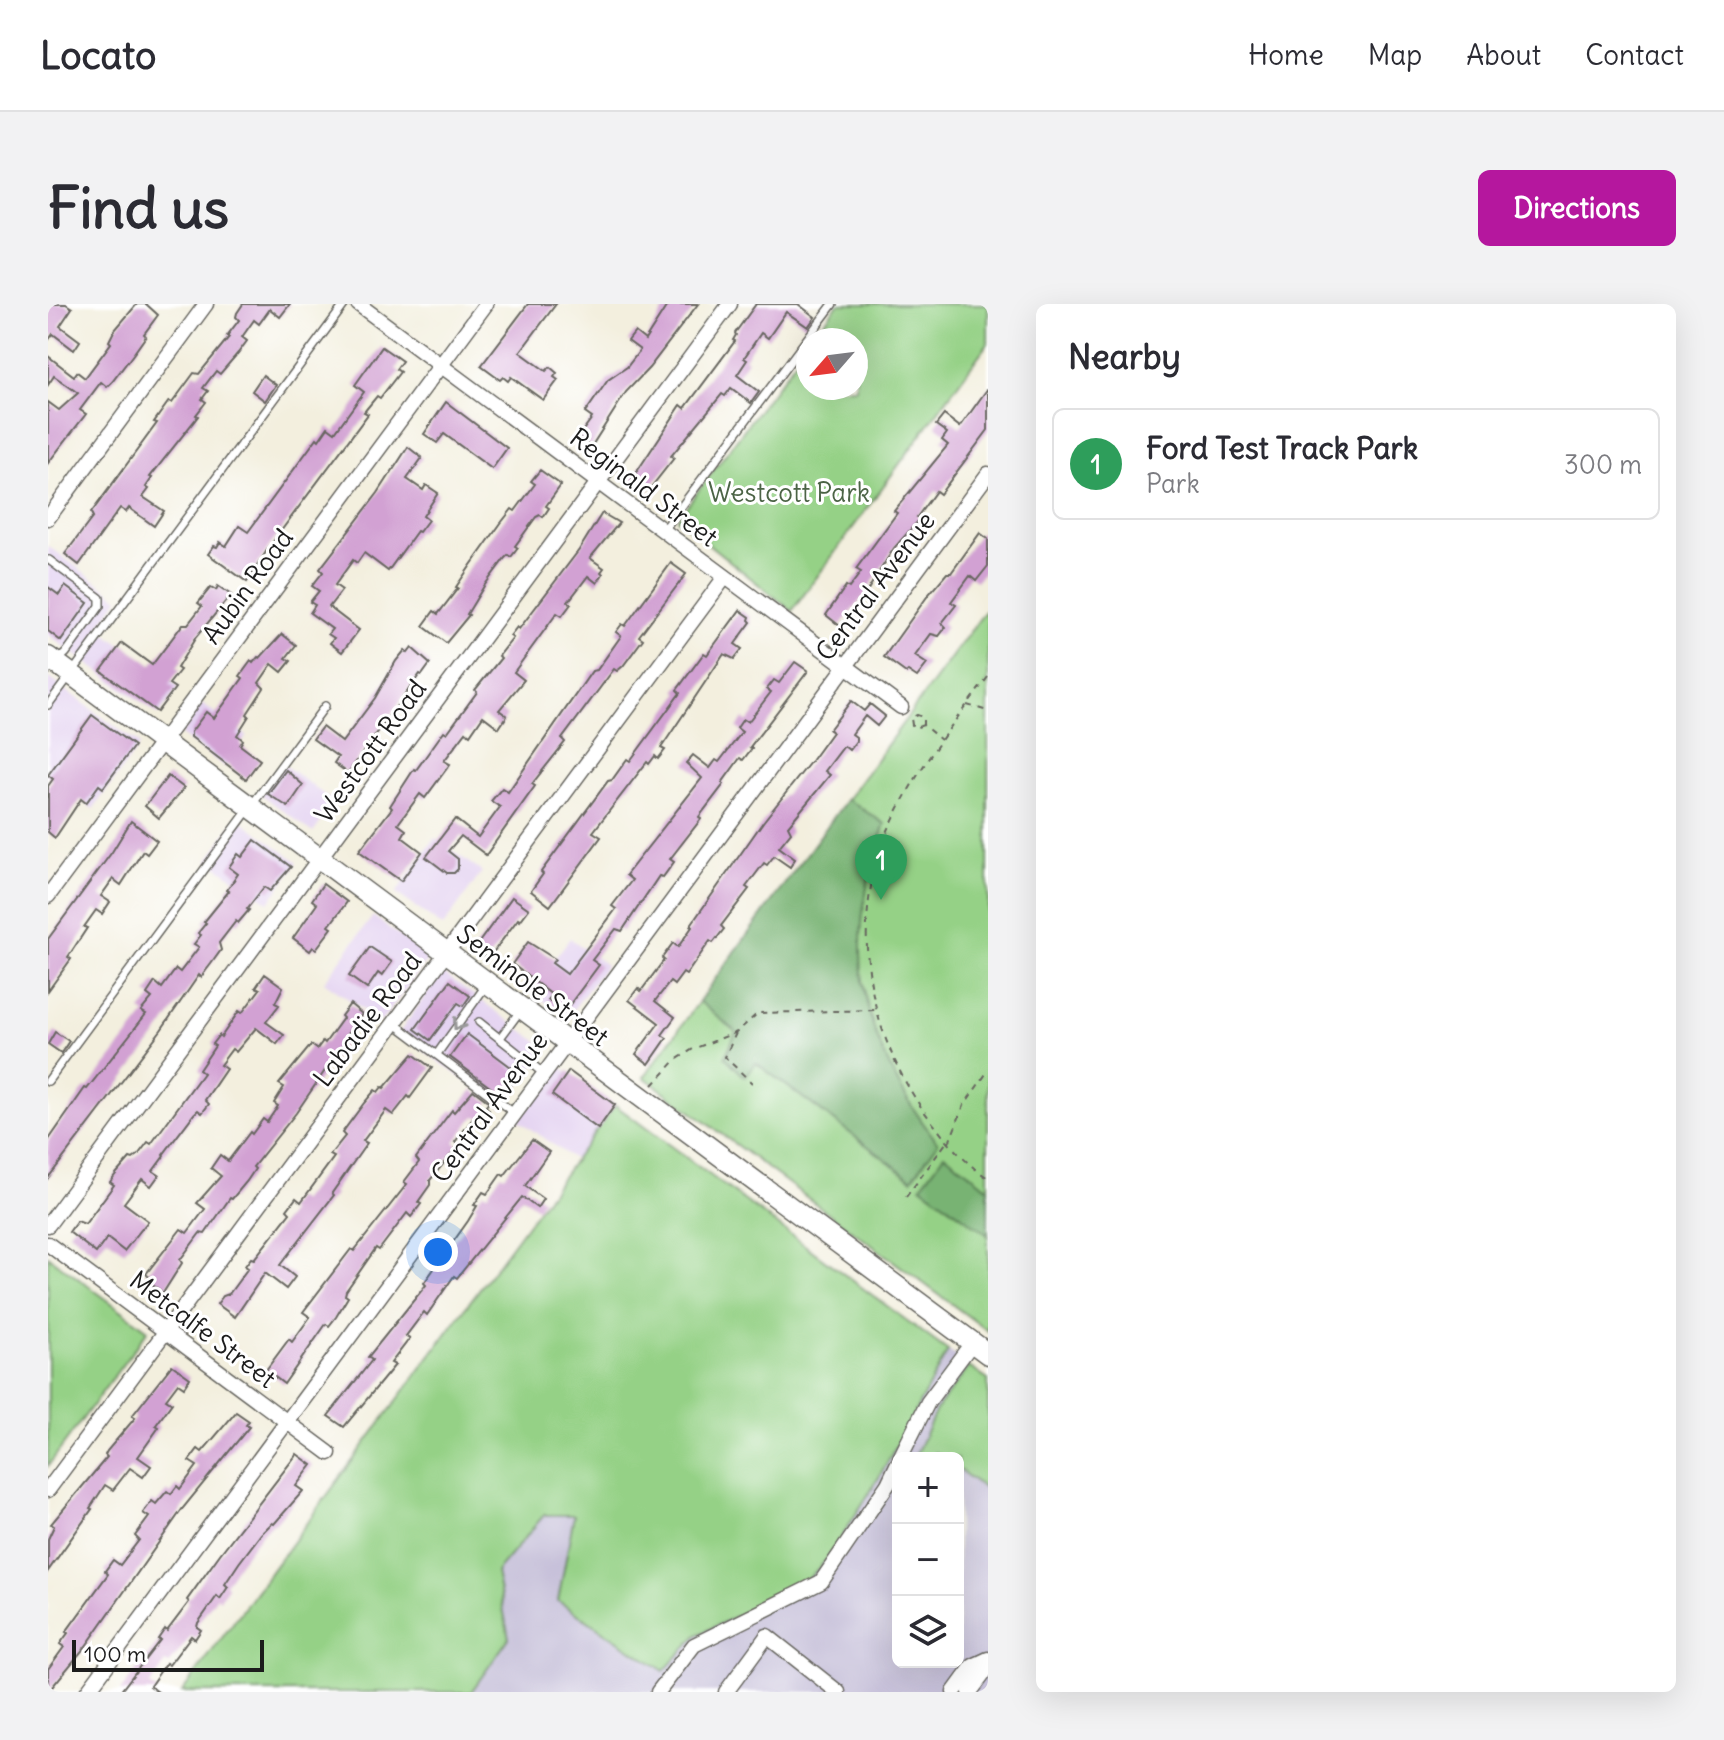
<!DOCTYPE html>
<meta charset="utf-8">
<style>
body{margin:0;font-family:Delius,sans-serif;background:#f2f2f3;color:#2b2b33}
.controls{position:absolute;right:24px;bottom:24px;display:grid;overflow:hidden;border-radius:12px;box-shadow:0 8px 32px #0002}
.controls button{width:72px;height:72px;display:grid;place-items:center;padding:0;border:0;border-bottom:2px solid #e1e1e2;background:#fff;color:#2b2b33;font:40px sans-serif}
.compass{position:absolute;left:748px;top:24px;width:72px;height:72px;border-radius:50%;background:#fff;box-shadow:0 8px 32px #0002;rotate:242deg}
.scale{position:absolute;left:24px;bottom:20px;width:192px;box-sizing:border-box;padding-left:8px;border:4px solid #1c1c1c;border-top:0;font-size:22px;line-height:28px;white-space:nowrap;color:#1c1c1c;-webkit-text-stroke:6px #fff;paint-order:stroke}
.you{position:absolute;left:390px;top:948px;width:28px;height:28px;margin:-20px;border:6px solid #fff;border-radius:50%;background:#1a73e8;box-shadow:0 0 0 12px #1a73e833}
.badge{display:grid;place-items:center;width:52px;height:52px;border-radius:50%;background:#b5179e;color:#fff;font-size:26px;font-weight:700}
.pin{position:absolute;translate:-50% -66px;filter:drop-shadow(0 2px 4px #0008)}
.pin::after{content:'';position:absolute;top:42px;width:28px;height:24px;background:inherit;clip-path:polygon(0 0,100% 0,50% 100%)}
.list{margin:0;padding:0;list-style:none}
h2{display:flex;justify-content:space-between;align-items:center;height:104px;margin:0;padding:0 32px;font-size:34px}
h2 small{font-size:26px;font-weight:400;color:#7c7c81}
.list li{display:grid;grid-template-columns:52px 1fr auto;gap:24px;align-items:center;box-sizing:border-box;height:112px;margin:0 16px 16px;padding:0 16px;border:2px solid #e1e1e2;border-radius:12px}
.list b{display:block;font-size:30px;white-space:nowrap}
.list p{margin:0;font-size:26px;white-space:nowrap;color:#7c7c81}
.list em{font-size:26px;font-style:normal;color:#7c7c81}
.icon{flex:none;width:44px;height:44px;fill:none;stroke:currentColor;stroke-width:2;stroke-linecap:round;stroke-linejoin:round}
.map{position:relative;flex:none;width:940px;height:1388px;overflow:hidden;border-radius:12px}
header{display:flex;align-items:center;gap:48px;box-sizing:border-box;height:112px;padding:0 40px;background:#fff;border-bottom:2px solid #e1e1e2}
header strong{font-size:38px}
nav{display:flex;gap:44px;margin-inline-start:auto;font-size:28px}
.intro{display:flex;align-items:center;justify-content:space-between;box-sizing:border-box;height:192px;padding:0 48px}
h1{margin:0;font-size:56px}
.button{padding:20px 36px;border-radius:12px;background:#b5179e;color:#fff;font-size:28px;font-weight:700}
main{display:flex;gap:48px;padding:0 48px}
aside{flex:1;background:#fff;border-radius:12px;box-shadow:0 8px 32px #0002}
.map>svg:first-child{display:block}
.built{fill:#e4d3f1}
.industrial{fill:#c6c0d9;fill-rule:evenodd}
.green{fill:#95d186;stroke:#587651;stroke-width:2}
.forest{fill:#78b373;stroke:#4a6848;stroke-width:2}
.building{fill:#d2a1d3}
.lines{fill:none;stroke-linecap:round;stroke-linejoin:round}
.lane-casing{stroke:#676660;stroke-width:10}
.street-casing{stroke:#676660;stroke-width:17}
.secondary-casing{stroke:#676660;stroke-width:23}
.path{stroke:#676660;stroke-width:2;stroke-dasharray:6 6;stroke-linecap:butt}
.lane{stroke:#fff;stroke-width:7}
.street{stroke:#fff;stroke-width:14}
.secondary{stroke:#fff;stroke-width:20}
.oneway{stroke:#999}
.labels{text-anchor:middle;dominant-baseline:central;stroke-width:6;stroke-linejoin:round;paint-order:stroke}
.street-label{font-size:26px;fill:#1c1c1c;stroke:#fff}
.park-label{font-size:26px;fill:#4c6446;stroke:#fff}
</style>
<header>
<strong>Locato</strong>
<nav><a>Home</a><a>Map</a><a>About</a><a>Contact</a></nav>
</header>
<div class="intro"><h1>Find us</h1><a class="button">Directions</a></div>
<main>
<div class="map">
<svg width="940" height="1388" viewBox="0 0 940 1388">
<rect width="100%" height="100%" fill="#fff"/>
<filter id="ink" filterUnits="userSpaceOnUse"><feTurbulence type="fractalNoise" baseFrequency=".0125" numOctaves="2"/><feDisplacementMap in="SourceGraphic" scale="16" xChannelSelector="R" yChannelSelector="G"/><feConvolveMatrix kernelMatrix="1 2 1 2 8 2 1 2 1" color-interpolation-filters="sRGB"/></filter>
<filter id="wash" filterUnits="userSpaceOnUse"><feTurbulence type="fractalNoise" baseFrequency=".006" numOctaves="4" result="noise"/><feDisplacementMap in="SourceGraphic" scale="32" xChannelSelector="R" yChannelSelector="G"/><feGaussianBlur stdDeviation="1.8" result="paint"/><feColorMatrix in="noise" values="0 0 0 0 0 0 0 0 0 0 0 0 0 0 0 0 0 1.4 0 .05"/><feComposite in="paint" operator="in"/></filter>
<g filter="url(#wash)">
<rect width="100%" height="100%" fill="#f3efde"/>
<g class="built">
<path d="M0 242 71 294 50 324 131 383 111 411 0 331Z"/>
<path d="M0 373 92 441 45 505 0 472Z"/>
<path d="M154 400 199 432 177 463 133 431Z"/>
<path d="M235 460 287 499 265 529 213 490Z"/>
<path d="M189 513 250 558 221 598 160 556Z"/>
<path d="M387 534 434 568 395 623 348 589Z"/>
<path d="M325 612 381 654 333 718 276 678Z"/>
<path d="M522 634 558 661 519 714 483 687Z"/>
<path d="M394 668 499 744 456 804 351 729Z"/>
<path d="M513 763 567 801 527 856 470 816Z"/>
</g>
<path class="industrial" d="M567 801 940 1076V1388H134ZM850 1154H910V1358H850Z"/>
<g class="green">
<path d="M790 0H940V39L744 307 629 215 760 40V84H808V36H763Z"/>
<path d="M940 303V1027L596 773Z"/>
<path d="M567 801 900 1047 829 1177 780 1254 762 1273 739 1287 649 1331 616 1367 510 1297 526 1211H496L448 1268 461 1334 423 1388H134Z"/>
<path d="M0 952 100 1026 0 1162Z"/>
<path d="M921 1063 940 1076V1187L910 1165V1154H895L887 1148 882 1154H866L888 1106Z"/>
</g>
<g class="forest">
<path d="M799 495 837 520C792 643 810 737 890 839L864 875 708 759 697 773 677 753 688 728 651 697Z"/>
<path d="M897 850 940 884V931L873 882Z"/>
</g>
<g id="blocks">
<g class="building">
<path d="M4 0H18L24 4 12 22 32 37 26 46 5 30 0 37V6Z"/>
<path d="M89 0H98L110 11 96 30 98 32 86 49 64 78 59 83 53 78 32 106 38 110 0 159V98L11 106 30 89 6 72 0 81V52L26 72 29 68 37 74 63 39 61 37 66 27Z"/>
<path d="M195 0H242L232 13 222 5 211 20 206 16 194 33 199 37 190 49 172 70 168 67 155 84 160 87 154 95 158 98 148 111 150 112 102 173 104 174 98 183 101 185 95 193 116 207 106 222 81 204 78 208 72 204 31 261 17 250 45 213 43 209 109 119 106 118 121 97 124 99 146 69 151 70 181 33 179 32 191 16 188 13 189 9Z"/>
<path d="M480 0H508L472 48 498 67 502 63 509 69 506 73 510 76 495 96 463 73 460 77 455 73 452 76 433 62Z"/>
<path d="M620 0H650L601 64 578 88 543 143 530 133 544 114 537 109 560 76 579 63 592 46 580 37 587 28 597 36Z"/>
<path d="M708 0H750L767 13 760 23 738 8 720 34 713 29 696 54 699 56 689 71 711 88 703 99 683 84 677 92 674 90 623 152 626 154 600 187 584 175 633 101 637 104 687 37 685 36 688 31 687 29Z"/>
<path d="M334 43 354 57 348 65 352 68 332 94 329 92 316 108 320 110 221 243 199 278 160 250 166 242 169 243 172 238 178 242 191 222 200 228 269 134 271 136 280 123 287 128 316 88 307 81Z"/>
<path d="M215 71 228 81 217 97 204 87Z"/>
<path d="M940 84V126L892 190 888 187 869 213 872 215 846 244 816 292 792 322 778 311 798 282 801 284 813 268 808 265 849 209 846 207 900 141 894 136 899 129 888 121 896 111 912 123Z"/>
<path d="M398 98 459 144 444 165 396 130 389 139 376 130Z"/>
<path d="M360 143 374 154 359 175 375 186 378 181 390 189 375 212 380 216 371 228 369 227 340 267 316 249 309 259 305 256 287 281 294 286 281 303 311 326 294 348 282 339 286 334 280 330 284 325 262 309 267 301 262 298 271 287 264 282 275 268 272 265 330 189Z"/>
<path d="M492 166 513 181 498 202 501 204 495 213 492 211 488 213 467 242 470 244 463 253 460 251 457 254 436 282 419 310 421 311 398 339 375 322 386 307 390 310 410 284 408 283 423 261 453 219 464 205 467 207 487 180 483 177Z"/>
<path d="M554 209 571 219 542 254 556 264 553 268 555 270 549 279 540 272 520 298 523 300 514 312 509 309 466 368 476 376 451 406 459 412 451 424 435 412 422 431 418 428 396 457 402 460 377 494 372 490 350 520 358 526 354 533 374 548 353 577 311 547 344 504 342 502 366 465 368 466 396 427 399 429 429 388 427 386 453 354 451 352 465 334 462 332 469 323 471 325 531 246Z"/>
<path d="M932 229 940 235V262L928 277 922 272 903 298 908 301 894 319 898 323 891 332 883 330 867 352 879 360 869 373 860 367 858 369 836 353 881 290 899 269H903Z"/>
<path d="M623 259 638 270 591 332 595 335 575 362 569 367 566 365 514 435 517 438 484 480 487 482 438 551 413 532 400 547 410 555V565L406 569H399L378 553 407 515 430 533 452 503 443 497 454 484 460 488 544 367 549 366 573 332 568 328 574 320 577 322Z"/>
<path d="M17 282 40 299 13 337 0 327V283L11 291Z"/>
<path d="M170 282 183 291 148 333 129 364 132 366 121 380 127 384 109 408 53 367 74 339 104 361 135 320H140L154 302 150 299 163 283 168 286Z"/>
<path d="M692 306 702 313 701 316 703 318 687 340 694 345 686 355 676 350 613 444 617 446 610 455 607 452 601 460 599 458 545 528 553 533 502 602 483 587 495 570 493 568 560 477 564 476 579 455 582 457 632 389 629 386 656 349 659 351Z"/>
<path d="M234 330 248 341 238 354 243 357 234 368 224 360 211 379 216 384 199 410 201 412 189 431 195 436 192 441 212 456 198 475 143 433V428L158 408 166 414 195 374 192 372 203 357 205 359 210 353 212 354Z"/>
<path d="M364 344 382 360 374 371 372 370 300 469 286 459 290 453 265 435 274 423 294 438 327 394 348 357 357 346 360 349Z"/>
<path d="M747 358 760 367 702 443 704 444 695 456 692 454 674 479 676 480 651 513 653 515 622 555 626 558 615 573 611 572 574 627 568 625 544 656 551 661 516 708 500 696 504 691 464 660 480 638 507 655 504 659 519 670 568 605 564 602 584 576 578 571 654 474 638 459 645 451 662 464 668 456 671 458 694 428 689 424 695 415 700 418 723 388 719 385 726 376 731 379Z"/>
<path d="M803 397 816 407 822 400 837 412 829 422 817 412 804 430 808 433V437L801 446 796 442 777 467 782 471 740 522 743 528 731 543 747 555 742 563 726 552 719 561 716 559 698 583 701 585 673 622 676 625 665 639 662 637 638 671 635 669 626 681 622 678 607 697 627 713 614 731 619 734 601 760 588 750 611 719 581 696 590 684 593 687 616 656 614 654 625 639 630 643 644 623 642 622 715 518 763 457 784 428 781 426Z"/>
<path d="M44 411 86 442 55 484 51 481 38 499 33 495 7 534 0 528V482L5 475 0 471Z"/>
<path d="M238 466 255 481 240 503 220 490Z"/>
<path d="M120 472 136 484 111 514 97 502Z"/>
<path d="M83 517 109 537 99 550 95 547 73 581 65 575 53 592 62 598 54 610 48 606 36 623 39 624 20 653 23 655 0 687V635L64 548Z"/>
<path d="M207 536 243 563 222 587 216 583 199 605 201 606 190 619 188 617 171 639 173 646 163 660 153 673 151 671 113 726 0 874V837L37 784 39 785 98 710 93 707 104 694 99 690 107 678 114 684 128 665 132 668 151 643 146 640 153 631 150 629 158 619 156 618 181 587 179 586 190 570 181 563 190 550 194 553Z"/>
<path d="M275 580 299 598 281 622 284 624 268 645 265 643 262 647 245 634 269 600 264 596Z"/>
<path d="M464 593 481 605 472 617 470 615 440 655 426 645Z"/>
<path d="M322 643 344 658 334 672 330 669 319 685 301 672Z"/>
<path d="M217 670 235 683 227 699 231 701 218 718 236 731 229 740 208 724 188 748 184 745 172 761 178 765 157 796 161 800 154 809 150 806 146 810 115 851 116 852 105 867 111 871 103 882 94 875 76 899 100 917 76 947 59 934 48 949 21 928 29 917 37 920 66 881 62 878 68 870 82 854 85 855 90 851 100 838 103 840 155 769 151 766 167 742 164 740 171 731 173 733 191 707 194 709 212 685 208 683Z"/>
<path d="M402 677 422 692 415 702 410 699 382 736 367 725Z"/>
<path d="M302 700 314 710 300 729 302 730 248 809 205 863 207 865 199 877 184 895 182 894 157 930 152 929 132 956 134 959 115 989 101 978 103 975 98 970 133 925 139 929 157 905 149 899 173 872 163 864 172 851 180 857 202 828 204 830 215 815 219 818 230 802 226 799 236 783 231 780 263 741 269 745 275 737 277 739 295 714 293 712Z"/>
<path d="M7 728 21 737 13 749 0 740Z"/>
<path d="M419 730 471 769 454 792 402 753Z"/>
<path d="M365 750 384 764 362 794 360 792 345 811 338 806 315 837 319 839 284 889 286 891 232 961 247 973 238 985 217 969 187 1013 169 1000 175 992 181 990 200 964 197 962 203 954 206 955 242 909 239 906 248 894 253 898 286 853 282 851 297 832 294 829 316 799 327 786 330 788 334 783 336 784Z"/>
<path d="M521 767 567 801 550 825 504 791Z"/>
<path d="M425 786 441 798 438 802 441 806 435 814 427 812 407 838 411 841 382 876V881L370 898 373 900 363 913 359 909 331 946 328 944 298 987 297 991 300 993 288 1013 281 1022 278 1020 236 1080 218 1066 241 1035 244 1038 262 1013 255 1008 303 945 306 947 359 880 356 878 371 858 368 854 404 806 406 808Z"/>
<path d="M484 836 501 848 477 882 495 895 489 904 474 893 409 974 406 972 379 1011 376 1008 358 1032 362 1034 343 1059 347 1061 296 1123 280 1112 324 1056 320 1053 378 981 376 979 420 917 429 902 426 901 435 888 439 890 453 870 456 872Z"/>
<path d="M124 1061 142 1074 136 1083 130 1079 118 1095 124 1099 108 1121 111 1123 90 1153 103 1162 95 1173 82 1164 65 1186 57 1181 42 1204 44 1205 0 1267V1235L6 1222 3 1220 59 1153 57 1151 59 1147 87 1114 84 1112Z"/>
<path d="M188 1108 201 1117 198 1121 201 1123 135 1204 38 1342 0 1388V1365L16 1343 12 1340 20 1329 18 1328 60 1270 57 1267 65 1256 72 1261 91 1236 87 1232 101 1213 95 1209 104 1197 108 1200 119 1187 123 1190 129 1182 132 1185 149 1162 141 1157 150 1145 154 1148Z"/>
<path d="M249 1150 264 1161 248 1182 255 1187 226 1220 224 1219 213 1230 191 1259 177 1280 180 1283 172 1295 169 1292 150 1319 149 1323 153 1326 147 1335 143 1332 121 1361 118 1359 102 1382 110 1388H72L112 1336 110 1335 117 1325 119 1327 141 1298 139 1296 172 1250Z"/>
</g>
</g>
</g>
<g filter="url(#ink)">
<use href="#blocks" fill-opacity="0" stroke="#676660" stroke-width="2"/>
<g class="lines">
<defs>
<g id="lane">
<path d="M615 227 785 0"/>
<path d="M0 366 18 349 52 302V294L1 256"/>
<path d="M0 401 297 0"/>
<path d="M431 718 495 769"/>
<path d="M346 719 466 809"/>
<path d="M452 734 472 707"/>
<path d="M389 750 439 680"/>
<path d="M0 777 277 402"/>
</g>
<g id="street">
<path d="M310 0 853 403"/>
<path d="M0 214 158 0"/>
<path d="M0 592 438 0"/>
<path d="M0 921 682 0"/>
<path d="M0 940 281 1149"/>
<path d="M852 1154 880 1098 924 1039"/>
<path d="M0 1186 677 273"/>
<path d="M39 1388 940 170"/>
<path d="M610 1388 646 1341 773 1278 840 1180 850 1159"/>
<path d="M678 1388 719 1332 790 1388"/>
<path d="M906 1388 925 1362 940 1355"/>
<path d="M922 1388 940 1364"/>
</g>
<path id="secondary" d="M0 353 940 1050"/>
</defs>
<use href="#lane" class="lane-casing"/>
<use href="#street" class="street-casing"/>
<use href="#secondary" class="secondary-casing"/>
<g class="path">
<path d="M940 373C902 423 863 473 838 531 798 629 823 743 888 823 902 842 920 861 940 874"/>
<path d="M919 401 940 407"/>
<path d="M875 421 867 424 864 421 863 414 869 411 875 413V421L893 436"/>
<path d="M688 729 677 753 704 779"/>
<path d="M605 781 628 756 645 745 689 728 710 709 828 706"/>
<path d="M901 839 916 801 940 767"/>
<path d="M858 893 898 839"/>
</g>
<use href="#lane" class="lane"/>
<use href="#street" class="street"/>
<use href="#secondary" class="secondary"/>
</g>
<defs><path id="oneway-chevron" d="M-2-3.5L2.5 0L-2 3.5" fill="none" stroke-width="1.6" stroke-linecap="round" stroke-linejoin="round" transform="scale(2)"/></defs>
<use class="oneway" href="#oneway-chevron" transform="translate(410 721) rotate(126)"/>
</g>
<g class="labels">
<g class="street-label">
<text transform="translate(596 183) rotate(37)">Reginald Street</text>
<text transform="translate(199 282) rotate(-54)">Aubin Road</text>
<text transform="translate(827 282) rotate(-53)">Central Avenue</text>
<text transform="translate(322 447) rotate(-54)">Westcott Road</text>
<text transform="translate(485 681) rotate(37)">Seminole Street</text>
<text transform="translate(319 715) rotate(-53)">Labadie Road</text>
<text transform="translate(441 803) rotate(-54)">Central Avenue</text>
<text transform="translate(155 1025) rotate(37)">Metcalfe Street</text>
</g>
<g class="park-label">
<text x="741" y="188">Westcott Park</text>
</g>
</g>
</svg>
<div class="controls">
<button>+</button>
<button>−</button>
<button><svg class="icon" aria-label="layers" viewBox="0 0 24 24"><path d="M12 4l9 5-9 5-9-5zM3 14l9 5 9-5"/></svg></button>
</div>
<svg class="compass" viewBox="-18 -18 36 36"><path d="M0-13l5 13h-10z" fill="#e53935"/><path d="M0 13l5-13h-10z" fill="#7c7c81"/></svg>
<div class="scale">100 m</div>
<div class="you"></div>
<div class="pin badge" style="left:833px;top:596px;background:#2e9e5b">1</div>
</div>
<aside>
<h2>Nearby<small></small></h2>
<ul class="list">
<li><span class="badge" style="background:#2e9e5b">1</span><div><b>Ford Test Track Park</b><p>Park</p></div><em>300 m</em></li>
</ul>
</aside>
</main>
